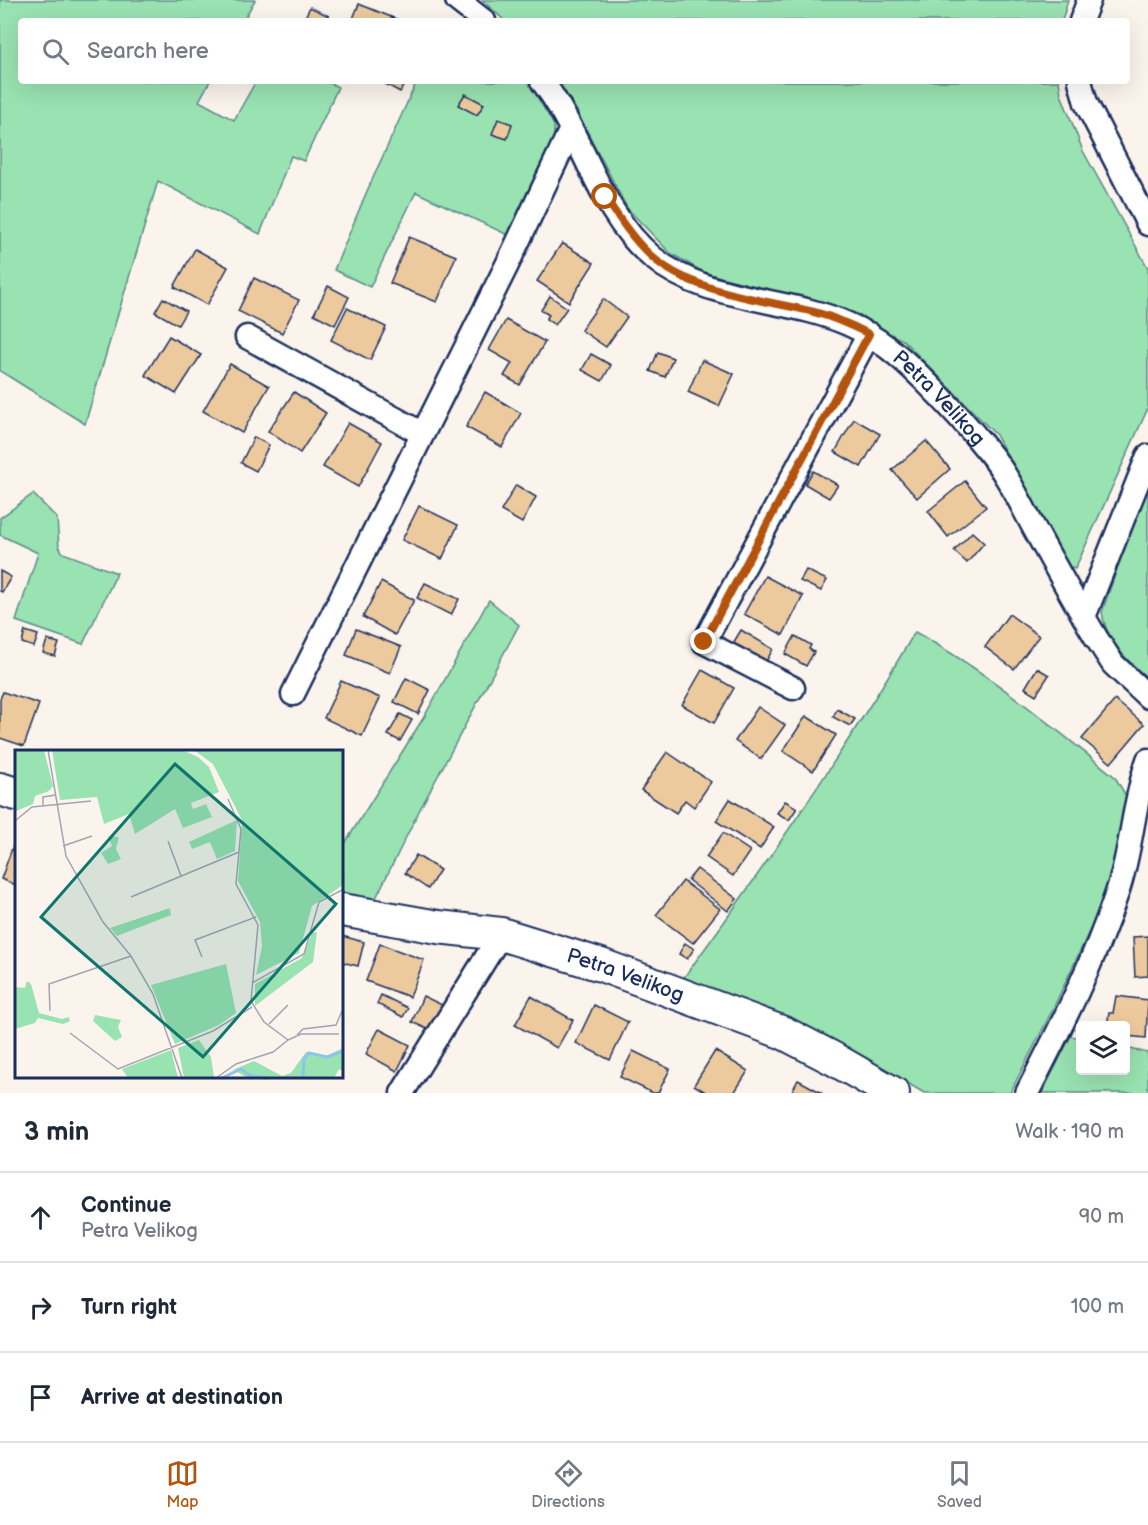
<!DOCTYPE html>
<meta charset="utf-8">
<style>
body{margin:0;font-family:"Balsamiq Sans",sans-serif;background:#f6f6f7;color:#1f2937}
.controls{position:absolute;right:18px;bottom:18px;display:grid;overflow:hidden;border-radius:6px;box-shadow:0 6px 24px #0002}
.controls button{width:54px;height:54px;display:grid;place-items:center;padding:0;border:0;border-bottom:2px solid #e0e1e3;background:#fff;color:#1f2937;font:30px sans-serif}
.stop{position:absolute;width:18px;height:18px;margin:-14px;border:4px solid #b45309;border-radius:50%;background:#fff}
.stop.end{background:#b45309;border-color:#fff;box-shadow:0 2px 6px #0008}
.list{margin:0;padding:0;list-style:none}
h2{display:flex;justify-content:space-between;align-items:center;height:78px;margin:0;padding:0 24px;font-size:26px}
h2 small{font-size:20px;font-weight:400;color:#747a83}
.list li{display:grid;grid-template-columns:39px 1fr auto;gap:18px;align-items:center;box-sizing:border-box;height:90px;padding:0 24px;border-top:2px solid #e0e1e3}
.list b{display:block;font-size:22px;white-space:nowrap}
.list p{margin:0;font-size:20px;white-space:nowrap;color:#747a83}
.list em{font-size:20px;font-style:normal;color:#747a83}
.icon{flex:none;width:33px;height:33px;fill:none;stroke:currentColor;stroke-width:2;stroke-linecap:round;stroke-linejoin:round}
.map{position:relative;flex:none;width:1148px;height:1093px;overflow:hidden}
.search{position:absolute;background:#fff;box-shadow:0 6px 24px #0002;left:18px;right:18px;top:18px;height:66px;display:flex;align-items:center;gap:15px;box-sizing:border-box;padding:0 21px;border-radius:6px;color:#747a83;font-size:22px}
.sheet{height:348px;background:#fff}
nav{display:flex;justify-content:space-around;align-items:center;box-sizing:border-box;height:84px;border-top:2px solid #e0e1e3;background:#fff;font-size:16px;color:#747a83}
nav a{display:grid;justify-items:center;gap:3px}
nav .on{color:#b45309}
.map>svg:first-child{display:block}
.green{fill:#99e2b1;stroke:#5a8888;stroke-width:1.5}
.building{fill:#edca9e;stroke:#1b2f5e;stroke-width:1.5}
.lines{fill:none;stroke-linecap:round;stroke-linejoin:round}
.street-casing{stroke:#1b2f5e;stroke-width:27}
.secondary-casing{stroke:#1b2f5e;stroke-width:36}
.street{stroke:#fff;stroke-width:22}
.secondary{stroke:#fff;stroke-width:32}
.route{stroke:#b45309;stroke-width:8}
.labels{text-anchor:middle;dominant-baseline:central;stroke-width:4.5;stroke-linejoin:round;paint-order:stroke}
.street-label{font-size:21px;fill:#1b2f5e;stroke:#fff}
.inset-river{fill:none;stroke:#8dc4eb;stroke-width:3}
.inset-road{fill:none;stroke:#a1a5b3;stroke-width:1.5}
.view{fill:#0f766e;fill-opacity:0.15;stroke:#0f766e;stroke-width:3}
.inset-edge{fill:none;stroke:#1b2f5e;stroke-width:3}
</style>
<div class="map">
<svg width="1148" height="1093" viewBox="0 0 1148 1093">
<rect width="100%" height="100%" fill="#fbf4ec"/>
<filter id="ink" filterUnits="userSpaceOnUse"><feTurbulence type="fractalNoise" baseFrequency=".0167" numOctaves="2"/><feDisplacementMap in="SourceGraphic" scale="12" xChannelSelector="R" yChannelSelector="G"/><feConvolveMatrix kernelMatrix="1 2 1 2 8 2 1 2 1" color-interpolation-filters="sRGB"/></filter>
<g filter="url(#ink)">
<g class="green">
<path d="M0 0H255L243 21H21V81H210L199 101 234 120 256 81H326L338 87 304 161 291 156 260 234 158 181 85 424 0 371Z"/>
<path d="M482 0H1068L1062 21H505Z"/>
<path d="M417 81H528L554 125V140L508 235 416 192 370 287 334 270 367 191Z"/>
<path d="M556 81H1059L1061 94 1083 151 1148 268V408L1075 569 1063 564 1025 487 996 435 903 340 831 306 705 273 670 253 627 208 572 102Z"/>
<path d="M1148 480V678C1128 662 1105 638 1102 612Z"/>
<path d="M33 494 57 518 59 547 63 553 117 573 83 644 16 621 38 553 0 535V518Z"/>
<path d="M489 600 519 625 418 813 373 904 342 898V848L424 717Z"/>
<path d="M915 632C988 672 1051 725 1115 777L1126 796 1115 865 1102 904 1052 1011 1010 1093H924L899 1078 765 1009 720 991 682 980C765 867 844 752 915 632Z"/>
<path d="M1071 1036 1080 1038V1070H1126V1048L1148 1053V1093H1042Z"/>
</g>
<g class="building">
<path d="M359 4 401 21H352Z"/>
<path d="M310 7 329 16 326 21 304 19Z"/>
<path d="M380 81H406L400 92Z"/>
<path d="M465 94 484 104 477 115 458 105Z"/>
<path d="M498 119 512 124 507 139 492 134Z"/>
<path d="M409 237 456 256 437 302 390 283Z"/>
<path d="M562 243 594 263 569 302 537 281Z"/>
<path d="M195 249 228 267 207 305 174 287Z"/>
<path d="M254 278 299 300 282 333 238 311Z"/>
<path d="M328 286 349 297 335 325 314 314Z"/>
<path d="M550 296 567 308 555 325 546 319 549 315 541 310Z"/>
<path d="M163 298 186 311 178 325 155 312Z"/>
<path d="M603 299 627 317 606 347 581 330Z"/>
<path d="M347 308 386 327 370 360 331 340Z"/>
<path d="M506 320 545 342 520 385 504 376 512 363 489 350Z"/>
<path d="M169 336 201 355 176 394 145 375Z"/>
<path d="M658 352 673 358 665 377 650 371Z"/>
<path d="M591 354 611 365 602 381 582 370Z"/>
<path d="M702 360 734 374 719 406 688 392Z"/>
<path d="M230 364 269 386 242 433 203 411Z"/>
<path d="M294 392 326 413 300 453 268 431Z"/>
<path d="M485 392 521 413 502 447 466 427Z"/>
<path d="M854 419 880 434 861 467 835 452Z"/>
<path d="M348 423 382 442 358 487 323 467Z"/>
<path d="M254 437 269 445 256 471 241 463Z"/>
<path d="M926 441 950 469 917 498 892 470Z"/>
<path d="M813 471 838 485 829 498 805 484Z"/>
<path d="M965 481 986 507 948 537 928 511Z"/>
<path d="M516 485 536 497 522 523 501 511Z"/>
<path d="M419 506 458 525 442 559 402 540Z"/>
<path d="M972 532 984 543 967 563 954 551Z"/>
<path d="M806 570 827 580 821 591 800 581Z"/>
<path d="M0 571 11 577 2 592 0 591Z"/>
<path d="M765 576 803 596 783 635 744 614Z"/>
<path d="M381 582 414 600 395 635 363 617Z"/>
<path d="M425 583 459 599 451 615 417 598Z"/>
<path d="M1009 614 1039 636 1014 669 985 647Z"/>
<path d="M356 629 401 647 390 673 346 655Z"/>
<path d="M741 630 773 649 764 665 732 645Z"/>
<path d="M25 631 38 635 34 647 22 643Z"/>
<path d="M795 636 811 645 809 649 814 652 806 666 785 654Z"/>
<path d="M47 640 59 643 55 656 43 653Z"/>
<path d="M1037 668 1049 675 1036 695 1025 688Z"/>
<path d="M702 670 734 688 714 723 682 705Z"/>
<path d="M406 678 430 690 418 714 394 702Z"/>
<path d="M341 681 380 698 362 736 324 718Z"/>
<path d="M3 692 39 704 24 746 0 738V699Z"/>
<path d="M1115 700 1144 724 1111 763 1082 739Z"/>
<path d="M758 707 785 725 761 759 735 741Z"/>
<path d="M837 709 855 719 850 726 833 717Z"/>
<path d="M400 714 412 720 400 741 388 735Z"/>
<path d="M806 716 836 735 813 771 783 751Z"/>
<path d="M667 752 711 782 694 807 685 800 676 813 641 790Z"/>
<path d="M730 799 774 827 760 849 716 821Z"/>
<path d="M785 801 797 808 789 820 777 813Z"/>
<path d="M723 833 750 851 733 876 706 857Z"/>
<path d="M15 840 16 841V885L1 879Z"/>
<path d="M416 855 440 870 428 889 405 873Z"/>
<path d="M697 869 737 899 728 911 688 880Z"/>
<path d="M683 881 720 909 693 943 656 915Z"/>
<path d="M342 936 364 942 358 966 342 962Z"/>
<path d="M1148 936V976L1135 977 1133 937Z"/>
<path d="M685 943 694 949 687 959 679 954Z"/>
<path d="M380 944 424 960 410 997 366 981Z"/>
<path d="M381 995 408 1008 403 1017 377 1004Z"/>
<path d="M423 996 442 1005 431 1031 412 1022Z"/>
<path d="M531 996 573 1020 557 1048 515 1025Z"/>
<path d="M1116 996 1148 1000 1146 1038 1126 1036V1026H1107L1109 1013H1113Z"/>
<path d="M594 1005 628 1022 610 1060 576 1043Z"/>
<path d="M379 1029 410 1045 397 1071 366 1054Z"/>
<path d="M633 1051 670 1069 658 1093H653L620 1077Z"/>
<path d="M715 1051 748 1071 734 1093H707L694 1085Z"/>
<path d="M798 1080 822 1093H791Z"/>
</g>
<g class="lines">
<defs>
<g id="street">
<path d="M457 0 484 21"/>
<path d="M1081 21 1089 0"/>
<path id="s1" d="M542 81C584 136 598 212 652 257 707 303 785 296 848 324 878 337 901 357 924 380 946 402 968 426 988 451 1007 474 1020 502 1034 528 1055 566 1075 603 1097 639L1113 664 1148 697"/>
<path d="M1080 81 1086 103 1148 224"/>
<path d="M247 337 421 433"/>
<path d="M1084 617 1148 456"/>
<path d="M793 688 704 642 869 334"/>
<path d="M293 694 507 265 571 129"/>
<path d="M402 1093 501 934"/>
<path d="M1027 1093C1060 1029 1094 962 1117 893 1132 850 1133 803 1148 760"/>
</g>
<g id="secondary">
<path d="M0 789 16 794"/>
<path id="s2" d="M342 910 438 927 501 934 601 965 784 1033 834 1059 893 1093"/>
</g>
</defs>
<use href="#street" class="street-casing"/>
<use href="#secondary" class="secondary-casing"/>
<use href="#street" class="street"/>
<use href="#secondary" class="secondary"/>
</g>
</g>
<g class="lines" filter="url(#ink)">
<path class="route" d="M605 197C619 218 632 238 650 255 690 293 762 299 814 312 833 317 851 325 869 334L704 642"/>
</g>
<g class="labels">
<g class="street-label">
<text stroke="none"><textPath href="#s1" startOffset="536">Petra Velikog</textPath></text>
<text stroke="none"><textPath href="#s2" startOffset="292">Petra Velikog</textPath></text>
</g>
</g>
<g transform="translate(15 750)">
<rect width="328" height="328" fill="#fbf4ec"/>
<path d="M0 0H29L38 36 34 41 20 46 18 54 1 61 0 69ZM37 0H167L183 7 194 17 204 42 176 53 178 59 191 54 197 67 168 78 160 59 120 84 114 64 89 74 82 47 45 50ZM179 0H328V135L297 156 284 203 241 225 247 196 245 172 223 131 227 70 198 14ZM222 70 220 101 202 109 195 92 177 99 174 92ZM93 86 104 87 101 99 106 109 93 114 86 103 97 96ZM155 158 156 165 102 186 95 178ZM302 182 298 212 240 256V234L287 208 297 183ZM211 214 221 263 204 275 160 294 136 235ZM12 231 16 234 24 263 47 269 54 267 55 271 48 274 23 268 20 273 0 279V237L10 238ZM80 265 106 270 103 277 107 287 100 291 78 271ZM184 290 196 307 199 327 169 328 163 298ZM328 298V322L324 319 319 328H232L219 320 211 323 239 311 267 326 276 323 291 302 311 306ZM156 300 163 328H113L107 319Z" fill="#99e2b1"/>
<path class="inset-river" d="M207 328 226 319 236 326 252 328M288 328 289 309 294 303 312 307 329 301"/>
<path class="inset-road" d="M33 0 51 106 88 172 116 206 138 244 167 328M28 55V47L41 45M0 71 17 57 76 51M153 91 166 126M48 96 77 86M116 147 224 102M187 207 180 190 241 167M237 233 289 204 304 152 329 139M35 261 34 234 116 206M254 274 273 255M55 283 103 319 198 281 237 257M282 285 288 279 321 275 327 261M273 290 286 284H324M201 328 221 314 258 302 273 290 249 272 236 251 243 175 221 134 226 79 213 49"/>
<path class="view" d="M160 14 321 154 188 307 26 167Z"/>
<rect width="328" height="328" class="inset-edge"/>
</g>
</svg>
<div class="controls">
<button><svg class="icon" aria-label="layers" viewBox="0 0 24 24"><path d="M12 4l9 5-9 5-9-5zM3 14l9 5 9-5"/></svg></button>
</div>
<div class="stop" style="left:605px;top:197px"></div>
<div class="stop end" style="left:704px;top:642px"></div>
<div class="search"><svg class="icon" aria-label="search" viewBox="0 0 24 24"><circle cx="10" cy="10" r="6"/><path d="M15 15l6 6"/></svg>Search here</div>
</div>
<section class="sheet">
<h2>3 min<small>Walk · 190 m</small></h2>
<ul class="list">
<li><svg class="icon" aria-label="ahead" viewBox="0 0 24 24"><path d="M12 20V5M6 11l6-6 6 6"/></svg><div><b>Continue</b><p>Petra Velikog</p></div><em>90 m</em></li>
<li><svg class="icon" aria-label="right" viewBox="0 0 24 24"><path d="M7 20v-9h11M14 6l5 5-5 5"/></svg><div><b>Turn right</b></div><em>100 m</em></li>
<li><svg class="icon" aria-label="arrive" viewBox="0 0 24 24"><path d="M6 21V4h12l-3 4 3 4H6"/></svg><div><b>Arrive at destination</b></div></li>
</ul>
</section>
<nav>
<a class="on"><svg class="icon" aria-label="map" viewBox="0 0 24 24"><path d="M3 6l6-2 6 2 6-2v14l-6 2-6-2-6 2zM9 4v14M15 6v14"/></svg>Map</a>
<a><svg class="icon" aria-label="directions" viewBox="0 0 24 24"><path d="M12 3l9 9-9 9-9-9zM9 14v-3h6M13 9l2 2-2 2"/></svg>Directions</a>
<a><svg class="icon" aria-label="saved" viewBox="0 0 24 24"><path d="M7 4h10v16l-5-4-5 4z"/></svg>Saved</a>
</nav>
